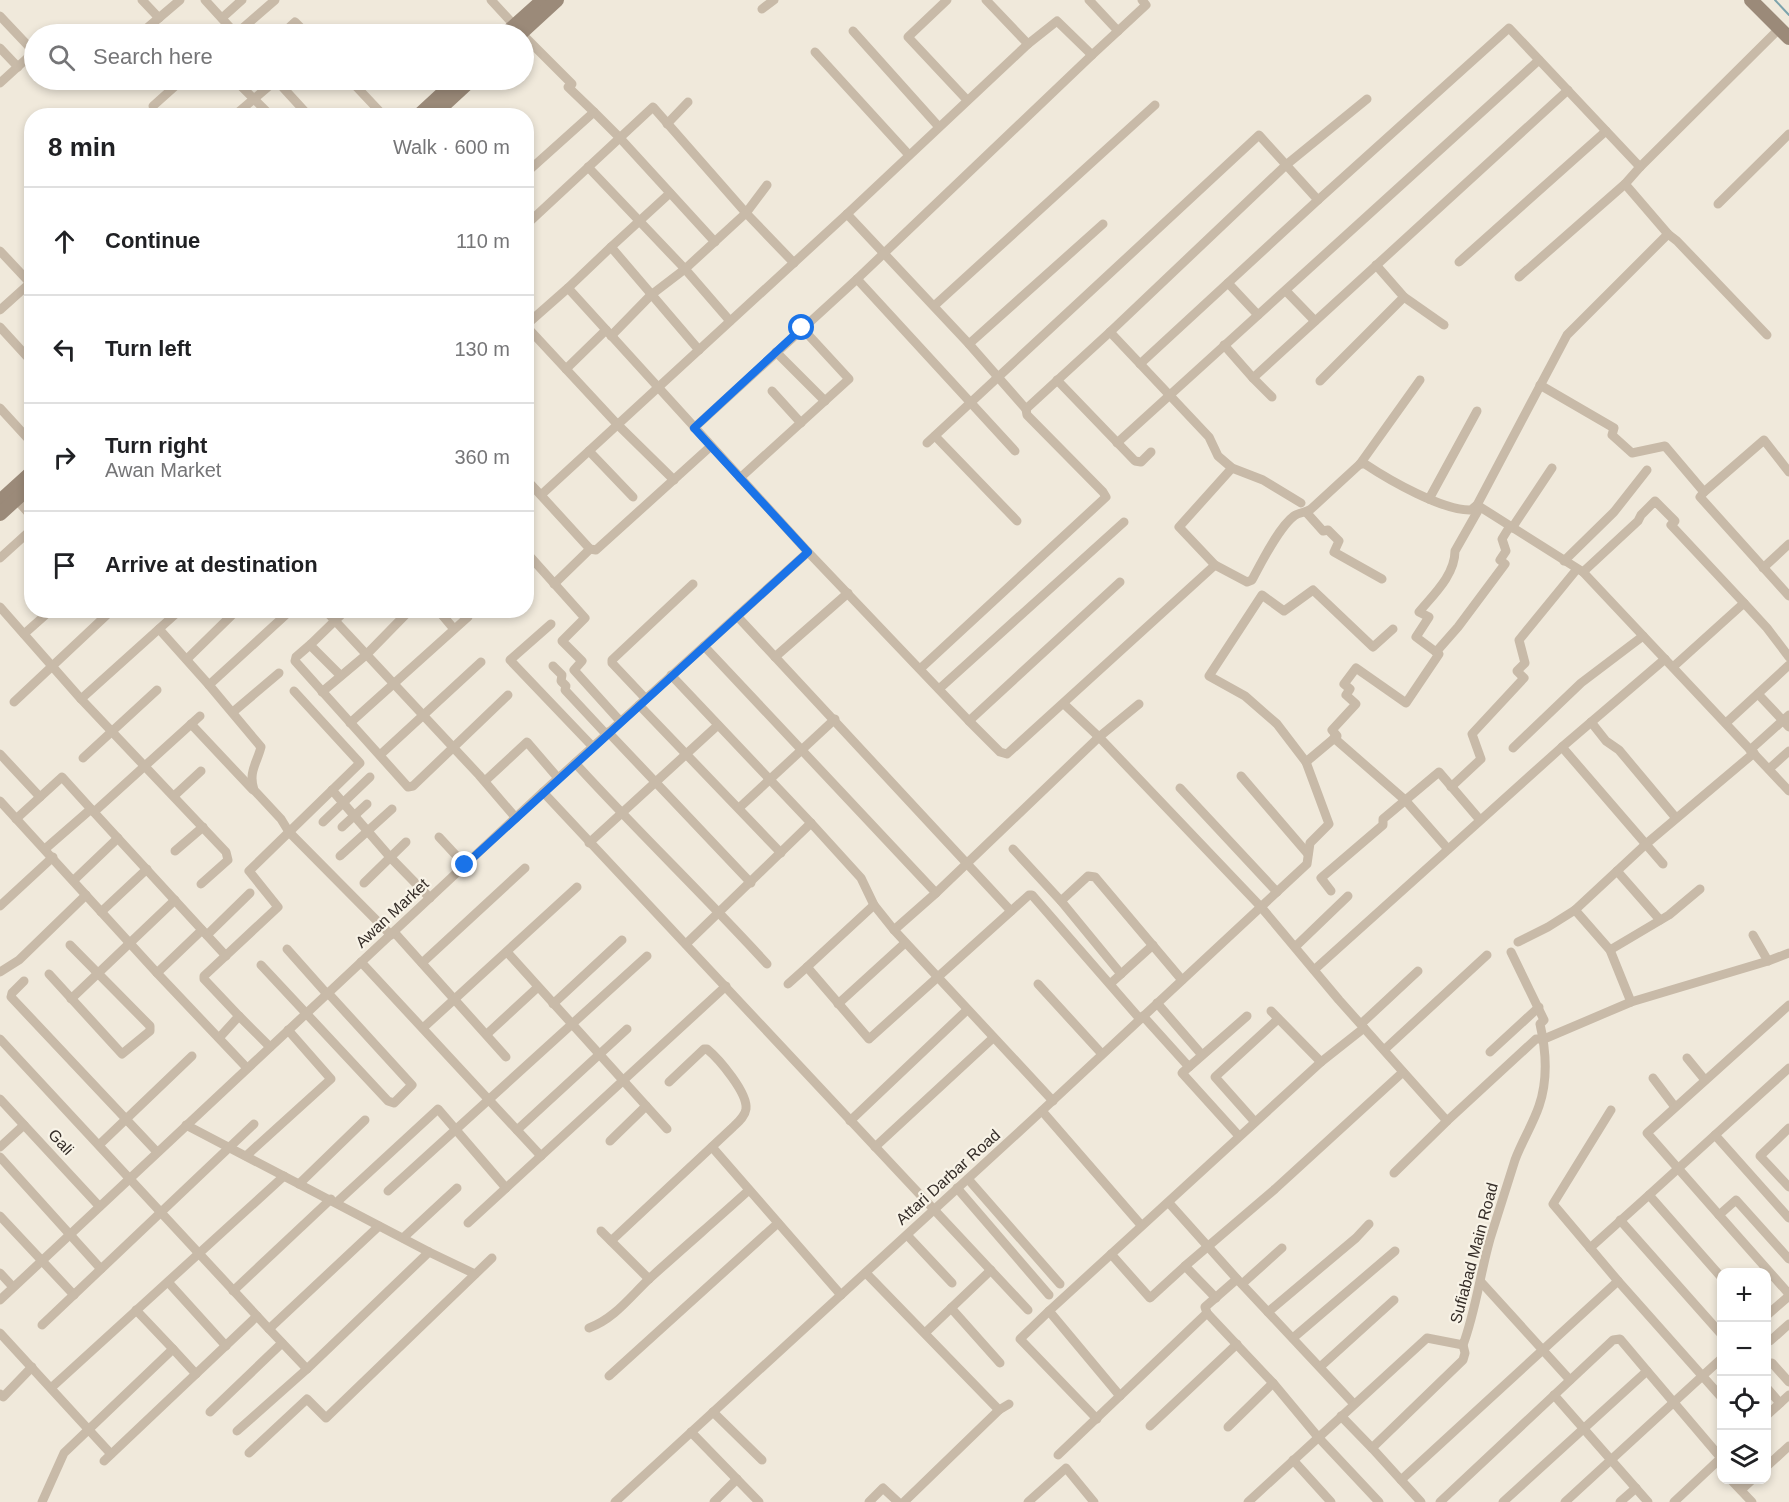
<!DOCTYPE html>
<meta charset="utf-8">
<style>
body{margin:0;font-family:Arial,sans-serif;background:#f6f6f6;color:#202124}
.controls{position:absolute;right:18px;bottom:18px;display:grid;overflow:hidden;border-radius:12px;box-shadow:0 3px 9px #0003}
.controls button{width:54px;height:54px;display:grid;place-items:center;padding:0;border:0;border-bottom:2px solid #e0e0e0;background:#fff;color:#202124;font:30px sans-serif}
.stop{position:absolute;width:18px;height:18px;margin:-14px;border:4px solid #1a73e8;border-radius:50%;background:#fff}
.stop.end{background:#1a73e8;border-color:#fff;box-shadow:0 2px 6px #0008}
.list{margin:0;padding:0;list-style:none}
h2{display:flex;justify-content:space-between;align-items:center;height:78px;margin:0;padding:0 24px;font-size:26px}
h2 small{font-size:20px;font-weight:400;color:#757577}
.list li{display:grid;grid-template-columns:39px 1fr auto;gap:18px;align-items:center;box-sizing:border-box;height:108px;padding:0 24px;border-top:2px solid #e0e0e0}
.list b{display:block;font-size:22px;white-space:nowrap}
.list p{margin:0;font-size:20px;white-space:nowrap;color:#757577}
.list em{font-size:20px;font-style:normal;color:#757577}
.icon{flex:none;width:33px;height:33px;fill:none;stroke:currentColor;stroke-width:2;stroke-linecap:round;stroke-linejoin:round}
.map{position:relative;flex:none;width:1789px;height:1502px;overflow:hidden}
.search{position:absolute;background:#fff;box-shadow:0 3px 9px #0003;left:24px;top:24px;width:510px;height:66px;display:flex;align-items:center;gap:15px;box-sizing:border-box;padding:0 21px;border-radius:33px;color:#757577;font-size:22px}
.panel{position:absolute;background:#fff;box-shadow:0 3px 9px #0003;left:24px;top:108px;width:510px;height:510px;border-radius:24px}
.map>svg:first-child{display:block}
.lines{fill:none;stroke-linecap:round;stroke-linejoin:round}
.stream{stroke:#7ca3ac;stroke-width:2}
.street{stroke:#c8baa8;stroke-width:9}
.secondary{stroke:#9b8a79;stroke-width:14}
.route{stroke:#1a73e8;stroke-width:8}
.labels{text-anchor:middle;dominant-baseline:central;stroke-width:4.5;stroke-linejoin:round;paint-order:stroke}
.street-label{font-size:16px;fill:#352d28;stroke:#f8f3e7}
</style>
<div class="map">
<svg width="1789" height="1502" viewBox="0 0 1789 1502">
<rect width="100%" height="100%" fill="#f0e9db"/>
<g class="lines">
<path class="stream" d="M1775 0 1789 15"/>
<g class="street">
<path d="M142 0 159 18"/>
<path d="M205 0 236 34 275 0"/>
<path d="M491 0 515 26"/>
<path d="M947 0 908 37 967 100"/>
<path d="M986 0 1028 44"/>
<path d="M762 9 774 0"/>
<path d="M0 16 34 52 0 83"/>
<path d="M222 18 242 0"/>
<path d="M853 31 939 127"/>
<path d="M1118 31 1146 5 1142 0"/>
<path d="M140 34 180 0"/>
<path d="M282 34 295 22 307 34"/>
<path d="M524 36 572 84 568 87 594 112 526 173"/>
<path d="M0 48 18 67"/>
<path d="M815 52 909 155"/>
<path d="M235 80 271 116"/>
<path d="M350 80 384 116"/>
<path d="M153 106 182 80"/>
<path d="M594 112 619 137 715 242"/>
<path d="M234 116 276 80 309 116"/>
<path d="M667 124 688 102"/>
<path d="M588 167 685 269 651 295 611 336"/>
<path d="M1640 167 1780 28"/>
<path d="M1718 204 1789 134"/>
<path d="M847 214 969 344 1103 224"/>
<path d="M526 225 653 107 746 213 767 185"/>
<path d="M611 247 670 193"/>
<path d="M0 251 30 283 32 282"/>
<path d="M1459 262 1606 131"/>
<path d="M1519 277 1625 184"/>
<path d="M857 279 1015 451"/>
<path d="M1228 283 1258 315"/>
<path d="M568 288 611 247 699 350"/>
<path d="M1286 291 1315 321"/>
<path d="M1404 297 1444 325"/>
<path d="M934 306 1155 105"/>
<path d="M0 310 30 283 32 285"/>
<path d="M730 321 685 269 746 213 794 263"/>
<path d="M526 325 568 288 808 552 969 721 1000 752 1007 754 1215 565"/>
<path d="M526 326 617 424 674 480"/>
<path d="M0 327 32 362"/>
<path d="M1110 332 1209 437 1218 456 1232 468 1263 480 1301 503"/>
<path d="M969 344 1026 409 1110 332 1286 165 1367 99"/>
<path d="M1224 345 1253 378"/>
<path d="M776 352 825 401"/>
<path d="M1140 364 1318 200"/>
<path d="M566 369 606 330"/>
<path d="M1057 380 1135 461 1141 462 1151 452"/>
<path d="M1320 381 1404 297 1376 265"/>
<path d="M1540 385 1614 428 1612 435 1632 453 1665 446 1704 492 1700 497 1789 596"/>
<path d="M772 391 801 423"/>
<path d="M1272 397 1253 378 1568 90"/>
<path d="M0 408 32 443"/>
<path d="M694 428 857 279 1092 55"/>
<path d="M935 436 1017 521"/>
<path d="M927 443 1259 135 1318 200 1509 28 1640 167 1625 184 1668 234 1677 241 1767 335"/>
<path d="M1117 443 1539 60"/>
<path d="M589 451 633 497"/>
<path d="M1360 464H1365C1389 480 1443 511 1471 510L1477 505 1567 335 1668 234"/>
<path d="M1232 468 1179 527 1215 565 1247 582 1252 580C1261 563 1279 527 1294 516 1299 512 1306 513 1311 509L1360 464 1420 380"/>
<path d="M740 478 849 379 802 328"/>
<path d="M526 479 590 549 596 550 711 446"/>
<path d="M1704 492 1764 440 1789 472"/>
<path d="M541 495 847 214 1028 44 1057 21 1092 55 1118 31 1089 0"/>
<path d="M16 499 32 517"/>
<path d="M1429 499 1477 411"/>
<path d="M1477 505 1583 572 1789 791"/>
<path d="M1306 512 1323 531 1328 530 1339 541 1334 552 1382 579"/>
<path d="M1512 528 1552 468"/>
<path d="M526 552 585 618 562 641 582 661 574 670 620 721"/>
<path d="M0 558 32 529"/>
<path d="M1564 561 1614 512 1647 470"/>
<path d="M1763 568 1789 544"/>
<path d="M1583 572 1638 521 1641 515 1655 501 1675 521 1671 525 1744 603"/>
<path d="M554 584 590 549"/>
<path d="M0 607 81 699 226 852 228 860 201 884"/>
<path d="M325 610 479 775 516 818"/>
<path d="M438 610 454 629"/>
<path d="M737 616 1011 911"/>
<path d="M551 624 510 660 593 747"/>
<path d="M159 629 209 685 291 610"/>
<path d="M24 634 51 610"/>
<path d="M311 644 296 657 295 661 408 787 413 786 508 695"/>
<path d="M704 646 936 893 894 930"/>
<path d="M1436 652 1416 637 1429 617 1419 612C1433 595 1455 575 1455 551L1480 507"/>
<path d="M775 657 848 593"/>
<path d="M187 659 237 610"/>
<path d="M553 666 562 675 561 681 566 686 565 690 606 734"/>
<path d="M1673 667 1744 603 1767 628 1789 657"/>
<path d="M920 669 1106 497 1103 492 1027 415 1026 409"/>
<path d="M340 675 311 646V644L346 610"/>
<path d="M671 675 811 823 861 878 874 905 894 930 1053 1101"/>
<path d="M209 685 261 747C257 763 248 772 254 790L281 819 289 832 391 935"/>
<path d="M939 689 1124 522"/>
<path d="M322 692 366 655 410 610"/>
<path d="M1758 694 1789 727"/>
<path d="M645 698 612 663V660L693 584"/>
<path d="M81 699 180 610"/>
<path d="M14 702 112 610"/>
<path d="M1064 704 1099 737 1261 907 1339 1000 1447 1121 1536 1039H1544L1631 1002 1768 961 1789 953"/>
<path d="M639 705 781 853"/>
<path d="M233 712 279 673"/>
<path d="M969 721 1120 582"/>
<path d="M1591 722 1606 741 1619 750 1676 818"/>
<path d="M350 723 468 617"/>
<path d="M1726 723 1789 665"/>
<path d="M191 724 253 790"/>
<path d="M608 732 751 883"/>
<path d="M1334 738 1405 800 1448 849"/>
<path d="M1562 747 1663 864"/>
<path d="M1513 748 1581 683 1643 636"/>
<path d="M1750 750 1789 715"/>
<path d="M0 754 40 797"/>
<path d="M380 755 481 662"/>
<path d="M83 758 157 690"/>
<path d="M1306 762 1337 736 1332 730 1356 704 1346 695 1350 689 1344 684 1356 668 1406 703 1439 654 1436 652 1458 627 1505 564 1500 560 1506 551 1502 539 1510 526"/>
<path d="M575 763C638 832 705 896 767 964"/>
<path d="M1769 769 1789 751"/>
<path d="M1241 776 1308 854"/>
<path d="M485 781 527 742 558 778"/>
<path d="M1451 787 1481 759 1472 734 1524 678 1517 671 1525 663 1519 640 1577 569"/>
<path d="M1180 788 1277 892"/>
<path d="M332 790 390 857 430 898"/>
<path d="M543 792 1028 1310"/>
<path d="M174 796 201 771"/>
<path d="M0 801 157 973 247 1068"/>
<path d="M739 808 835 719"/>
<path d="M94 812 200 716"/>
<path d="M16 819 62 777 91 809"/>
<path d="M323 822 370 777"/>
<path d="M342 827 367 804"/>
<path d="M439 837 465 865"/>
<path d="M589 843 718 725"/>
<path d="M45 849 91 809 226 956"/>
<path d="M1013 849 1061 901 1121 974"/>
<path d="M175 851 203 827"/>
<path d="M340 856 392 809"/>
<path d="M1617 871 1660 920"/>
<path d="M74 880 118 838"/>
<path d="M364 883 406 842"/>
<path d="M1331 891 1321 878 1383 825V819L1439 772 1480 820"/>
<path d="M936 893 1099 737 1139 704"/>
<path d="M1061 901 1088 876 1095 877 1182 980"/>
<path d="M0 906 53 857"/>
<path d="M1575 910 1610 950 1631 1002"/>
<path d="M101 912 147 869"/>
<path d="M394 932 506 1057"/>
<path d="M207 935 250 893"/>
<path d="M1753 935 1768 961"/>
<path d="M1518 942 1548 927 1575 910 1646 844 1754 753"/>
<path d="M686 944 811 823"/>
<path d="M1295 947 1348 896"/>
<path d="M287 949 327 994"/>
<path d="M1610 950 1669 915 1700 889"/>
<path d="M507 952 667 1129"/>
<path d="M361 962 541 1156"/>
<path d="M422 963 525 868"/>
<path d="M261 965 388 1101 394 1103 412 1085 328 993"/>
<path d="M807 967 874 905"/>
<path d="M1314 970 1562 747 1665 659"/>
<path d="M0 972 19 960 86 895"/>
<path d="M157 973 202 930"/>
<path d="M49 974 122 1054 150 1031V1026L70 945"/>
<path d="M24 981 12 993 11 997 157 1152"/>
<path d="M788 984 807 967 869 1039 1029 895H1032L1140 1019"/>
<path d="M1038 984 1102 1054"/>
<path d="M1110 984 1153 945"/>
<path d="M71 999 175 900"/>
<path d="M1157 1003 1202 1055"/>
<path d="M553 1004 622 940"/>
<path d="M838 1004 905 943"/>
<path d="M1271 1011 1321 1062"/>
<path d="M239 1016 270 1047"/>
<path d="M1143 1016 1189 1067"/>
<path d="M1361 1024 1418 971"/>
<path d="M423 1028 577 887"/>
<path d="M487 1034 538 987"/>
<path d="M219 1038 239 1016 204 979V976L278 907 249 871 360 763 294 691"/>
<path d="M0 1039 257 1316"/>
<path d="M1384 1050 1487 955"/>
<path d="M1490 1052 1539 1007"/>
<path d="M1687 1058 1705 1080"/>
<path d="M1653 1078 1675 1107"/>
<path d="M0 1099 99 1206"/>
<path d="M1042 1111 1141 1225"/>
<path d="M850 1121 967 1010"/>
<path d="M1255 1122 1215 1077 1278 1019"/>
<path d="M186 1125 429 1252 475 1274"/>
<path d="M1789 1128 1760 1156 1789 1187"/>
<path d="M517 1130 627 1029"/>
<path d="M1715 1135 1789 1068"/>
<path d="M1239 1136 1182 1073 1247 1016"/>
<path d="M610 1141 646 1106"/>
<path d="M99 1145 192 1056"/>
<path d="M0 1147 24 1125"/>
<path d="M712 1147 841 1295"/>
<path d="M875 1147 993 1038"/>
<path d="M246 1156 331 1079 288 1030"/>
<path d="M0 1157 101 1269"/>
<path d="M1394 1173 1447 1121"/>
<path d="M968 1179 1060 1284"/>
<path d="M299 1184 365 1120"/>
<path d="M957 1188 1049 1295"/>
<path d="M388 1191 647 956"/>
<path d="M1649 1195 1715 1135 1789 1218"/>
<path d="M337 1202 438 1109 506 1188"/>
<path d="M1169 1203 1237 1279"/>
<path d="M1719 1215 1647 1133 1789 1005"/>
<path d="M0 1216 74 1295"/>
<path d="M1620 1220 1722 1335"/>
<path d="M468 1223 726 986"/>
<path d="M601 1231 649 1279"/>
<path d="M907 1235 952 1283"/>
<path d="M403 1238 457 1188"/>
<path d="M611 1241 732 1128C737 1123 745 1117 746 1109 748 1093 719 1059 707 1049H704L669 1082"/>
<path d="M1590 1248 1649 1195 1722 1278"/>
<path d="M1111 1254 1150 1298 1185 1266 1216 1298"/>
<path d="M1789 1259 1736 1200 1719 1215 1789 1294"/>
<path d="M1185 1266 1275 1189 1403 1072"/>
<path d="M0 1273 13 1287"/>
<path d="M866 1273 999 1410 1009 1404"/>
<path d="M1618 1281 1722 1398"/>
<path d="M168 1282 226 1346"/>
<path d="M1481 1282 1570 1380"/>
<path d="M1242 1284 1282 1248"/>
<path d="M233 1291 331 1199"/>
<path d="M0 1300 543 792 808 552"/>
<path d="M951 1308 1000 1363"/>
<path d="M136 1310 173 1349"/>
<path d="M1049 1311 1020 1339 1097 1419"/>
<path d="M1268 1312 1356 1238 1369 1224"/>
<path d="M1207 1313 1205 1307 1237 1279 1354 1404"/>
<path d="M1766 1316 1789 1296"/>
<path d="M42 1325 254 1124"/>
<path d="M589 1328C614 1319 630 1297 649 1279 682 1249 716 1220 749 1190"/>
<path d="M269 1329 307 1369"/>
<path d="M0 1333 111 1454"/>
<path d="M925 1333 991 1270"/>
<path d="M1293 1338 1395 1251"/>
<path d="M1770 1341 1789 1324"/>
<path d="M1772 1363 1789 1382"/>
<path d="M1320 1367 1394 1300"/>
<path d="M609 1376 778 1223"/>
<path d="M1766 1387 1780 1403"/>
<path d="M51 1388 284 1176"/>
<path d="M0 1394 3 1397 32 1367"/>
<path d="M1554 1395 1648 1502"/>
<path d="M1120 1396 1049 1311 1321 1062 1364 1028"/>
<path d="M210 1412 282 1343"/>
<path d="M713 1412 762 1460"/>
<path d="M1341 1416 1372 1448 1463 1360 1465 1353 1463 1345"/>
<path d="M1766 1416 1789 1395"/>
<path d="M1150 1426 1237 1344"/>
<path d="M1228 1427 1273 1383 1318 1437 1379 1502"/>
<path d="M237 1431 307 1369 429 1252"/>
<path d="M691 1432 759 1502"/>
<path d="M1372 1448 1421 1502"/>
<path d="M249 1453 307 1399 326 1418 492 1258"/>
<path d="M1058 1455 1207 1313 1273 1383"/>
<path d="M1293 1460 1331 1502"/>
<path d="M104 1461 257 1316 269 1329 379 1226"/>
<path d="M1766 1467 1789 1446"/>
<path d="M1401 1480 1618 1281 1553 1204 1611 1110"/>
<path d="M1731 1480 1752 1502"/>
<path d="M1741 1490 1752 1480"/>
<path d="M42 1502 64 1453 173 1349 196 1374"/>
<path d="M615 1502 1033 1119 1307 864 1310 843 1329 824 1306 762 1277 724 1245 696 1209 676 1262 595 1284 611 1313 590 1373 647 1393 629"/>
<path d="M714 1502 737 1479"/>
<path d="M869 1502 883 1488 898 1502"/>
<path d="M904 1502 999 1410"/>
<path d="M1028 1502 1066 1468 1094 1502"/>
<path d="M1248 1502 1427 1338 1463 1345C1476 1310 1480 1274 1490 1239 1498 1213 1507 1186 1515 1160 1522 1141 1533 1124 1539 1106 1548 1080 1546 1050 1540 1024L1544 1020 1511 952"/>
<path d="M1440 1502 1613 1340 1620 1339 1647 1371"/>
<path d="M1503 1502 1647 1371 1721 1458"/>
<path d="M1565 1502 1722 1358"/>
<path d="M1620 1502 1636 1488"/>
<path d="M1674 1502 1722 1457"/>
</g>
<g class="secondary">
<path d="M1751 0 1789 38"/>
<path d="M505 34 543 0"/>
<path d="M520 34 557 0"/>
<path d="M418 116 457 80"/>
<path d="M432 116 471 80"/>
<path d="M0 501 32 472"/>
<path d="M0 514 32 485"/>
</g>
</g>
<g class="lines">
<path class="route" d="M465 865 808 552 694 428 802 328"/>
</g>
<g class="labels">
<g class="street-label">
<text transform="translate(392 913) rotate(-43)">Awan Market</text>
<text transform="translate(61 1142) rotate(47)">Gali</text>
<text transform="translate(948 1177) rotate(-42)">Attari Darbar Road</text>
<text transform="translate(1474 1253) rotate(-75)">Sufiabad Main Road</text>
</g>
</g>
</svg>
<div class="controls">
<button>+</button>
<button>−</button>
<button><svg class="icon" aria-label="locate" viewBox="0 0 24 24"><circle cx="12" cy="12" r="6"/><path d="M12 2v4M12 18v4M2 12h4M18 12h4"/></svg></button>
<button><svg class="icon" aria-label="layers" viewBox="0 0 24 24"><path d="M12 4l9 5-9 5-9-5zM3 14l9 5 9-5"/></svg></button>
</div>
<div class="stop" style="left:802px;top:328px"></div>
<div class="stop end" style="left:465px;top:865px"></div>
<div class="search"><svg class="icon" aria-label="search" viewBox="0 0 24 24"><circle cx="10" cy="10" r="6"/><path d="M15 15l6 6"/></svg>Search here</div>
<section class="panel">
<h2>8 min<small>Walk · 600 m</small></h2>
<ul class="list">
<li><svg class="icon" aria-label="ahead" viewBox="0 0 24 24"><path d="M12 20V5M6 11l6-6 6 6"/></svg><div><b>Continue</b></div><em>110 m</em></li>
<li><svg class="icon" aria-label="left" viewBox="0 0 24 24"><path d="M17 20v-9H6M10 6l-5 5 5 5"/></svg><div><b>Turn left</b></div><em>130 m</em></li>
<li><svg class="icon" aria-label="right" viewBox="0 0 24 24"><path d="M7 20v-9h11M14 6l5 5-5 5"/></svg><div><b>Turn right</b><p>Awan Market</p></div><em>360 m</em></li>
<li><svg class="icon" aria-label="arrive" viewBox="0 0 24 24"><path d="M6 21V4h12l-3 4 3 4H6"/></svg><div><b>Arrive at destination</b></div></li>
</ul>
</section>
</div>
